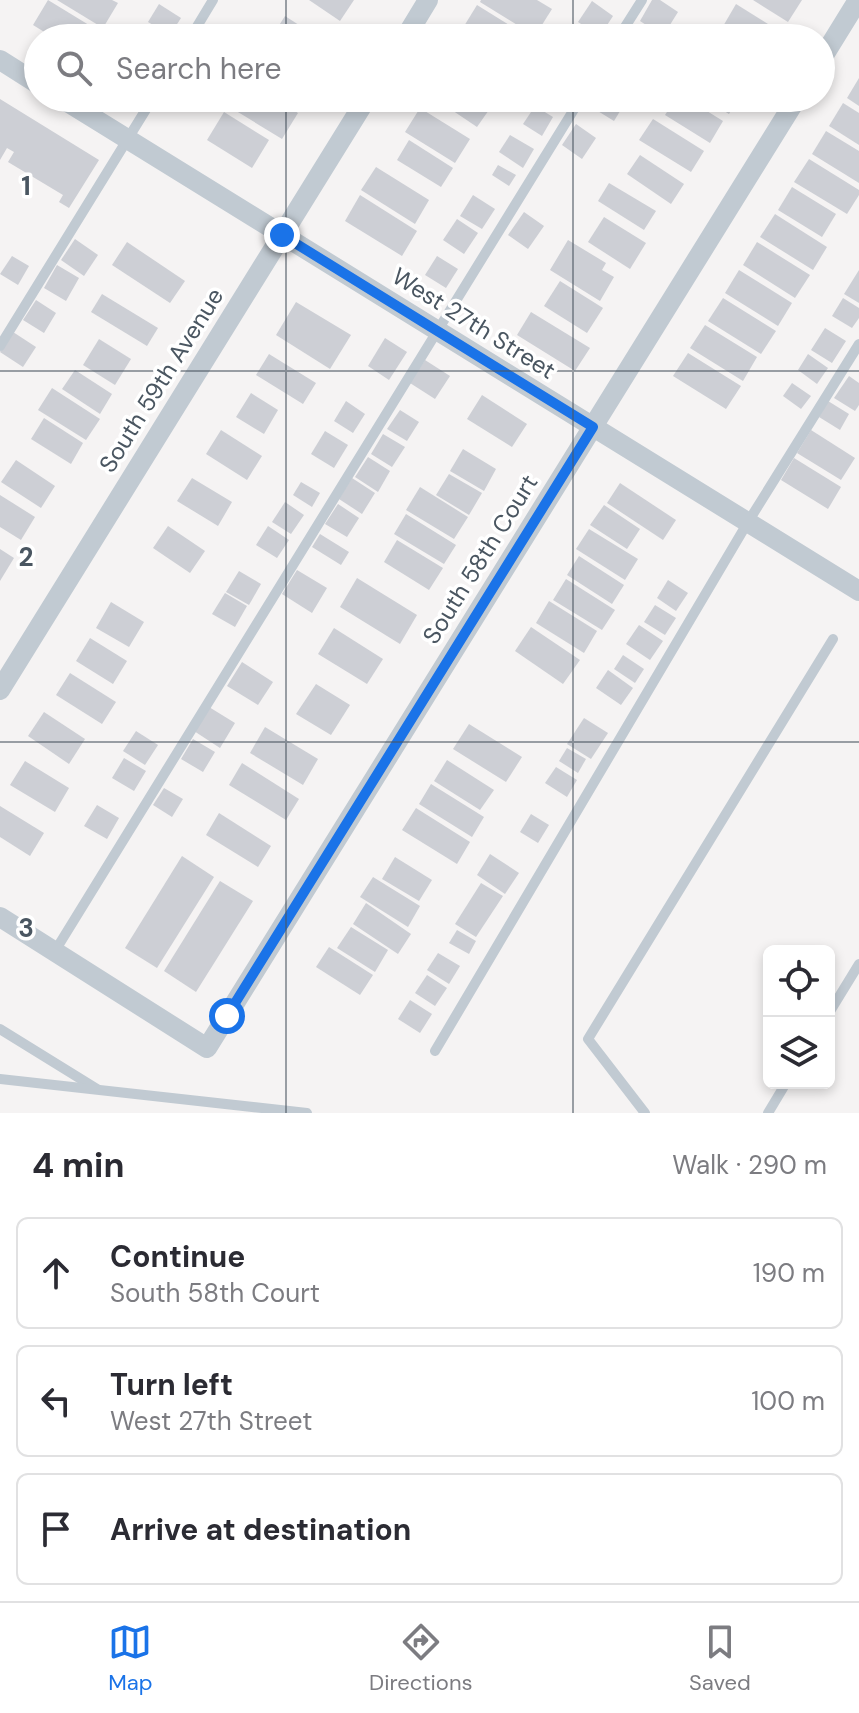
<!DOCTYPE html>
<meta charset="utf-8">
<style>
body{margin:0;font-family:"DM Sans",sans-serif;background:#f7f7f7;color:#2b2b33}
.controls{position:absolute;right:24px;bottom:24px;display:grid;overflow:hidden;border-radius:12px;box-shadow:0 4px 12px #0003}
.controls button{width:72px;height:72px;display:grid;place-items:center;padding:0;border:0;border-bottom:2px solid #e1e1e2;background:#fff;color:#2b2b33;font:40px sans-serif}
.stop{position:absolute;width:24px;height:24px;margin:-18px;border:6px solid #1a73e8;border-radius:50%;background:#fff}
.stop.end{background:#1a73e8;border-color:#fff;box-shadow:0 2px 8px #0008}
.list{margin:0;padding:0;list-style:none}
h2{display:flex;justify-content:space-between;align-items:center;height:104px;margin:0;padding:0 32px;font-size:34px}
h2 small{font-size:26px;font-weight:400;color:#7c7c81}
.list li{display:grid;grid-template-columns:52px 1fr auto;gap:24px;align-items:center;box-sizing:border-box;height:112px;margin:0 16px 16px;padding:0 16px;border:2px solid #e1e1e2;border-radius:12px}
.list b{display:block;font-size:30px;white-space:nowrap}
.list p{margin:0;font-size:26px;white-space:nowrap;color:#7c7c81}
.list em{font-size:26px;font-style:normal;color:#7c7c81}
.icon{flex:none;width:44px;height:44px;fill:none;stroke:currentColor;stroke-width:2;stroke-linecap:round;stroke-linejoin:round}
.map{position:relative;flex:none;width:859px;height:1113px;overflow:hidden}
.search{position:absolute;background:#fff;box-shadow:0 4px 12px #0003;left:24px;right:24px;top:24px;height:88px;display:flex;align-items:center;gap:20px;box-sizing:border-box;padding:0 28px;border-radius:44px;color:#7c7c81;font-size:30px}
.sheet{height:488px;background:#fff}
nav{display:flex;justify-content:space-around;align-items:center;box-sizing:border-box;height:112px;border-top:2px solid #e1e1e2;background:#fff;font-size:22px;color:#7c7c81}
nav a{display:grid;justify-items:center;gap:4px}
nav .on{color:#1a73e8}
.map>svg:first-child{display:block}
.building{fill:#cdcfd5}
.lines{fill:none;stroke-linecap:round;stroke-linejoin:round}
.service{stroke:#c1cad2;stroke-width:10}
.minor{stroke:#c1cad2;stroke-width:20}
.route{stroke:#1a73e8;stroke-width:10}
.grid{fill:none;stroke:#4a5661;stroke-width:2;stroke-opacity:0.55}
.labels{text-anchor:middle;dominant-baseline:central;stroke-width:7;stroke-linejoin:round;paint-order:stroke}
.street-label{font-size:24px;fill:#4a5661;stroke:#fff}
.grid-label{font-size:26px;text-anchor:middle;font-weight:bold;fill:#4a5661;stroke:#fff;stroke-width:7;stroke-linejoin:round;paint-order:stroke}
</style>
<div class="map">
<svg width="859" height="1113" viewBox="0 0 859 1113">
<rect width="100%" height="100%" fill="#f5f3f3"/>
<g class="building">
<path d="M48 0 102 33 99 38H54L33 25Z"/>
<path d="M57 0H112L118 3 103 28Z"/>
<path d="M309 0H354L340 21Z"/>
<path d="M481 0H537L552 9 535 36 480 2Z"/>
<path d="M652 0H660L678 12 663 36 640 21Z"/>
<path d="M753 0H802L788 22Z"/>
<path d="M592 1 613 16 600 36 578 22Z"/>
<path d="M159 4 181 18 170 35 148 22Z"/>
<path d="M736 4 776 29 770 38H737L722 28Z"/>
<path d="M477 5 530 38H473L461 31Z"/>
<path d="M285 16 319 38H271Z"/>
<path d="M147 25 167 38H139Z"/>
<path d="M859 78V106L847 98Z"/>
<path d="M233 98H275L298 113 282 139 228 106Z"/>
<path d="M434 98H478L491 107 477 127Z"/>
<path d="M592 98H617L625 103 614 121 588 105Z"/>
<path d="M676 98H686L723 121 710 143 665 115Z"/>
<path d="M703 98H738L729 114Z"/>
<path d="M0 99 99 160 69 208 59 202 63 195 8 162 14 152 7 148 0 160Z"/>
<path d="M843 103 859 113V145L829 126Z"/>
<path d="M535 106 553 117 542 136 523 124Z"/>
<path d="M420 108 470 139 455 163 405 132Z"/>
<path d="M224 112 269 140 252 168 207 140Z"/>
<path d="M653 119 704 151 691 172 639 140Z"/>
<path d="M576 124 596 138 582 159 562 145Z"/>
<path d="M826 131 859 151V183L812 154Z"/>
<path d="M510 135 534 149 523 168 499 152Z"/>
<path d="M409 140 453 168 441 187 397 160Z"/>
<path d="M640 155 684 184 671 204 627 174Z"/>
<path d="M809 159 859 190V195L847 214 794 182Z"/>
<path d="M498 165 516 175 509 186 492 175Z"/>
<path d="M376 167 429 200 415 224 361 190Z"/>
<path d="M609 183 656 211 644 230 598 201Z"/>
<path d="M792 187 836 214 822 237 778 210Z"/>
<path d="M360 195 417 231 402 256 345 221Z"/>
<path d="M473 195 495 209 482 229 460 216Z"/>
<path d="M524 212 544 226 528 249 508 235Z"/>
<path d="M775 214 827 247 813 270 760 237Z"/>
<path d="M604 217 646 243 630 269 588 242Z"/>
<path d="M457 219 478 233 464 254 443 240Z"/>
<path d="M75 239 98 255 84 276 61 260Z"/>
<path d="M568 240 606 263 602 270 614 277 600 301 550 270Z"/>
<path d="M127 242 185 281 170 303 112 265Z"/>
<path d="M757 242 810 275 795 298 743 265Z"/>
<path d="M12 256 29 266 18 285 0 274Z"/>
<path d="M437 256 458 269 446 288 425 275Z"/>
<path d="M57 265 79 278 66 301 44 288Z"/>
<path d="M739 270 792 303 778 326 725 293Z"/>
<path d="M859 270V303L844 294Z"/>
<path d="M560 281 603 308 587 333 544 306Z"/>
<path d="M102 294 158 328 147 346 91 312Z"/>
<path d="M723 298 776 331 761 354 708 321Z"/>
<path d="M843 298 859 308V318L852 328 832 316Z"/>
<path d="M36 300 56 313 44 333 23 320Z"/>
<path d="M296 302 351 335 330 369 276 335Z"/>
<path d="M531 312 590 348 575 371 517 335Z"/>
<path d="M705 325 757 357 743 381 690 348Z"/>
<path d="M825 328 846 341 832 363 811 350Z"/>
<path d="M13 332 36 347 23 367 0 352Z"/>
<path d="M385 338 407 352 389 380 368 366Z"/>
<path d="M99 339 131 359 115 385 83 365Z"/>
<path d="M688 353 741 386 726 409 673 376Z"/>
<path d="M269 354 316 383 303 404 256 375Z"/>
<path d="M808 354 828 368 817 384 798 370Z"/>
<path d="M425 360 450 376 435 399 410 383Z"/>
<path d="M75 370 112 394 100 414 62 389Z"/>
<path d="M849 376 859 383V405L855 411 834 398Z"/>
<path d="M792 383 811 396 801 409 783 396Z"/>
<path d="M52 388 100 419 86 440 38 410Z"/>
<path d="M251 393 278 410 264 434 236 417Z"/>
<path d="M482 395 527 424 512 447 467 419Z"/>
<path d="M346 401 365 414 353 433 334 421Z"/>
<path d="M828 401 849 414 840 430 819 417Z"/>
<path d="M400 410 419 422 407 441 387 429Z"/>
<path d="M44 418 83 443 71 464 31 439Z"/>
<path d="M221 430 262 456 247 480 206 454Z"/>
<path d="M811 430 855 458 841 480 797 453Z"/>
<path d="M325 431 348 445 334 468 311 454Z"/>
<path d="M383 434 405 447 392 467 371 454Z"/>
<path d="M463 449 496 469 484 491 450 471Z"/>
<path d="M368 457 390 471 378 492 355 477Z"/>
<path d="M794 458 841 487 828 509 781 480Z"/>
<path d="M16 460 55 486 41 508 1 482Z"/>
<path d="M449 474 482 493 469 515 436 495Z"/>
<path d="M192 478 232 502 218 526 177 501Z"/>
<path d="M352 478 375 493 362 514 339 499Z"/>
<path d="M301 482 320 493 312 507 293 495Z"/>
<path d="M620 483 676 520 663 540 607 503Z"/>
<path d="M420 487 468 517 454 539 406 510Z"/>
<path d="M0 495 35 517 21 540 0 527Z"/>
<path d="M285 502 304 515 291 534 272 522Z"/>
<path d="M338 504 359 518 347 537 325 524Z"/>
<path d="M604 505 640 529 627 549 590 525Z"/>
<path d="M406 514 456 545 444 564 394 534Z"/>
<path d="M168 526 205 551 190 573 153 548Z"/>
<path d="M268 526 289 540 277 558 256 545Z"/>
<path d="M589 529 638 559 625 580 576 549Z"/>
<path d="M320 534 349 552 341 565 312 547Z"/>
<path d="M397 540 443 568 429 590 384 562Z"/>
<path d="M0 549 14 558 0 581Z"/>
<path d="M579 556 624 585 612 604 567 575Z"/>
<path d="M297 570 327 588 312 613 282 594Z"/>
<path d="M239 571 261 584 249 605 226 592Z"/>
<path d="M357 578 417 615 400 644 340 607Z"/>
<path d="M566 579 615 610 602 630 553 600Z"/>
<path d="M668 580 688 593 676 611 657 598Z"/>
<path d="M225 593 247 606 235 627 212 614Z"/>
<path d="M549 601 597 631 584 653 536 623Z"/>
<path d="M111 602 144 622 129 647 96 628Z"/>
<path d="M655 605 676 618 665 635 644 622Z"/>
<path d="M639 625 663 641 650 660 626 644Z"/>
<path d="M531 627 580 660 563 684 515 651Z"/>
<path d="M334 628 383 659 367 684 318 654Z"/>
<path d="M90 638 127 661 113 684 76 661Z"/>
<path d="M623 655 644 669 635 683 614 669Z"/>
<path d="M242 662 273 682 258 705 227 686Z"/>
<path d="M608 670 633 688 621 705 596 688Z"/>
<path d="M70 673 116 702 102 724 56 695Z"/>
<path d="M316 684 350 705 331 735 296 714Z"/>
<path d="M209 707 235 723 220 748 194 731Z"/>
<path d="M44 712 85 739 69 764 28 736Z"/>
<path d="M584 718 608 733 591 759 567 744Z"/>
<path d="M469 724 522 757 506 782 453 749Z"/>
<path d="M265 727 318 759 303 785 250 753Z"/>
<path d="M136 731 158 745 145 765 123 751Z"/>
<path d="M193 739 215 752 203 772 181 759Z"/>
<path d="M567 748 586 759 578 773 559 761Z"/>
<path d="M124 758 146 771 134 791 112 778Z"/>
<path d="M447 760 494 790 480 810 434 781Z"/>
<path d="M25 761 69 788 55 812 10 785Z"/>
<path d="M242 763 299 799 286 820 229 785Z"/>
<path d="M556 767 577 780 567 797 545 783Z"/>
<path d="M431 784 484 817 472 837 419 804Z"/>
<path d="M164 788 183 799 172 817 153 805Z"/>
<path d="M97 805 119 818 107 839 84 826Z"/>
<path d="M0 806 44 833 30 856 0 837Z"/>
<path d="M416 808 470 842 457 864 402 830Z"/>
<path d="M219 813 271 846 258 867 206 835Z"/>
<path d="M531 814 549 825 538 843 520 832Z"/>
<path d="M490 854 519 873 505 894 477 875Z"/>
<path d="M182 856 214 877 157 968 125 948Z"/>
<path d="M395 857 432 880 419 901 382 879Z"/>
<path d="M373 877 420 906 408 927 360 897Z"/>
<path d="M220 881 253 901 196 992 164 971Z"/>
<path d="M481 883 503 896 476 937 455 924Z"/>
<path d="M366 903 411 934 398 954 353 924Z"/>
<path d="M351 927 388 950 375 972 337 948Z"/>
<path d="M457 930 476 941 469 954 449 943Z"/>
<path d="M329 947 373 975 360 995 316 967Z"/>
<path d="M438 953 460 966 449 984 427 970Z"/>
<path d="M427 975 447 988 435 1006 415 993Z"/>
<path d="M410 1000 432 1014 420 1033 398 1019Z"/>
</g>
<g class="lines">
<g class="service">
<path d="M190 38 213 0"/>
<path d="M618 38 642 0"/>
<path d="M0 346 153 98"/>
<path d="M55 951 581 98"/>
<path d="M829 1013 859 964"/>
<path d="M0 1029 97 1089"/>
<path d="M435 1051 748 522 859 344"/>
<path d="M0 1079 307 1113"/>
<path d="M645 1113 588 1039 833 639"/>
<path d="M768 1113 786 1083"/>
</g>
<g class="minor">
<path d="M405 38 428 0"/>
<path d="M0 60 38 84"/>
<path d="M821 60 858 0"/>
<path d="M61 98 859 591"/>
<path d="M0 690 367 98"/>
<path d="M0 917 207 1048 797 98"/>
</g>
</g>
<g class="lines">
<path class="route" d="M227 1016 593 427 282 235"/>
</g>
<path class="grid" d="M286 0V38M573 0V38M286 98V1113M573 98V1113M0 371H859M0 742H859"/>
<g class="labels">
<g class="street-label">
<text transform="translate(474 323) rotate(32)">West 27th Street</text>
<text transform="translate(161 380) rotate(-58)">South 59th Avenue</text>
<text transform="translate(480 559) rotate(-58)">South 58th Court</text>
</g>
</g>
<g class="grid-label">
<text x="26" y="195">1</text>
<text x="26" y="566">2</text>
<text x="26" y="937">3</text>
</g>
</svg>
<div class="controls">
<button><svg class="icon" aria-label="locate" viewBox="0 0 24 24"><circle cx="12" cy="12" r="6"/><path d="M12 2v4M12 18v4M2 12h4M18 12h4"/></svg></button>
<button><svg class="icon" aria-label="layers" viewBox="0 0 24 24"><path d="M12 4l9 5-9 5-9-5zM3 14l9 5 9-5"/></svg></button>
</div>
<div class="stop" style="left:227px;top:1016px"></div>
<div class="stop end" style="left:282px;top:235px"></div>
<div class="search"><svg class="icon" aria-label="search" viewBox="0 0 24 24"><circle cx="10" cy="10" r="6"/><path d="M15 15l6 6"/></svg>Search here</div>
</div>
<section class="sheet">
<h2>4 min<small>Walk · 290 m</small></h2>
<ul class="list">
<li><svg class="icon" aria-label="ahead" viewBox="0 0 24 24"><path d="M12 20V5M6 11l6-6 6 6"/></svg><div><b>Continue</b><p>South 58th Court</p></div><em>190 m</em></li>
<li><svg class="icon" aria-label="left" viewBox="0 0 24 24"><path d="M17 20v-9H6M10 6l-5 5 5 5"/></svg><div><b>Turn left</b><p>West 27th Street</p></div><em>100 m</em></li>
<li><svg class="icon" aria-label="arrive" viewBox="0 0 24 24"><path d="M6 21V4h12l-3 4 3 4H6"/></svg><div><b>Arrive at destination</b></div></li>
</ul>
</section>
<nav>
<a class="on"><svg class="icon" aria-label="map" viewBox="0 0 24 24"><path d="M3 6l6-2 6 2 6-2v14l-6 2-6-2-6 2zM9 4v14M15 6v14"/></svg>Map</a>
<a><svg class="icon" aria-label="directions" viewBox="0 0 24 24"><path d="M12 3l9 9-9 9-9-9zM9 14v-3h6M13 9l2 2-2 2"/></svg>Directions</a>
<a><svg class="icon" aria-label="saved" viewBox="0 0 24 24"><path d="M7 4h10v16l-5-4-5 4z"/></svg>Saved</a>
</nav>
